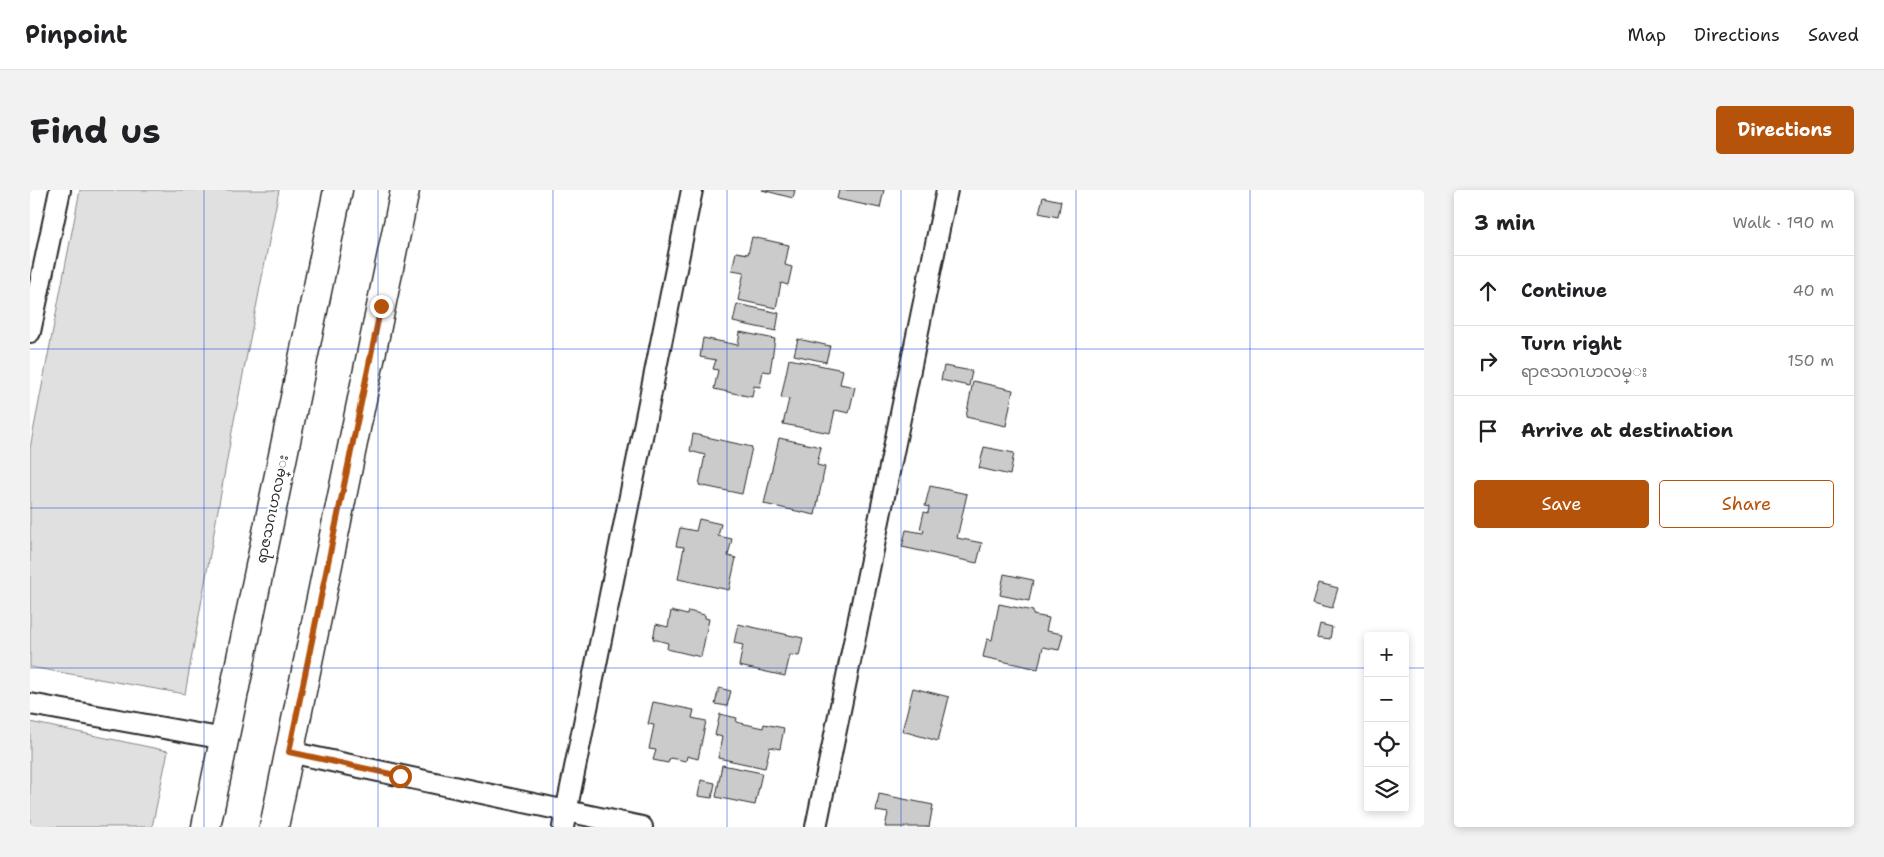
<!DOCTYPE html>
<meta charset="utf-8">
<style>
body{margin:0;font-family:"Shantell Sans","Noto Sans Myanmar",sans-serif;background:#f2f2f2;color:#202124}
.controls{position:absolute;right:15px;bottom:15px;display:grid;overflow:hidden;border-radius:5px;box-shadow:0 2px 8px #0003}
.controls button{width:45px;height:45px;display:grid;place-items:center;padding:0;border:0;border-bottom:1px solid #e0e0e0;background:#fff;color:#202124;font:25px sans-serif}
.stop{position:absolute;width:15px;height:15px;margin:-11px;border:4px solid #b45309;border-radius:50%;background:#fff}
.stop.end{background:#b45309;border-color:#fff;box-shadow:0 1px 5px #0008}
.list{margin:0;padding:0;list-style:none}
h2{display:flex;justify-content:space-between;align-items:center;height:65px;margin:0;padding:0 20px;font-size:21px}
h2 small{font-size:16px;font-weight:400;color:#757577}
.list li{display:grid;grid-template-columns:32px 1fr auto;gap:15px;align-items:center;box-sizing:border-box;height:70px;padding:0 20px;border-top:1px solid #e0e0e0}
.list b{display:block;font-size:19px;white-space:nowrap}
.list p{margin:0;font-size:16px;white-space:nowrap;color:#757577}
.list em{font-size:16px;font-style:normal;color:#757577}
.actions{display:flex;gap:10px;padding:15px 20px}
.actions a{flex:1;padding:11px 0;border:1px solid #b45309;border-radius:5px;text-align:center;font-size:18px;color:#b45309}
.actions .main{background:#b45309;color:#fff}
.icon{flex:none;width:28px;height:28px;fill:none;stroke:currentColor;stroke-width:2;stroke-linecap:round;stroke-linejoin:round}
.map{position:relative;flex:none;width:1394px;height:637px;overflow:hidden;border-radius:5px}
header{display:flex;align-items:center;gap:30px;box-sizing:border-box;height:70px;padding:0 25px;background:#fff;border-bottom:1px solid #e0e0e0}
header strong{font-size:24px}
nav{display:flex;gap:28px;margin-inline-start:auto;font-size:18px}
.intro{display:flex;align-items:center;justify-content:space-between;box-sizing:border-box;height:120px;padding:0 30px}
h1{margin:0;font-size:35px}
.button{padding:12px 22px;border-radius:5px;background:#b45309;color:#fff;font-size:18px;font-weight:700}
main{display:flex;gap:30px;padding:0 30px}
aside{flex:1;background:#fff;border-radius:5px;box-shadow:0 2px 8px #0003}
.map>svg:first-child{display:block}
.green{fill:#e0e0e0;stroke:#868686}
.building{fill:#cbcbcb;stroke:#2b2b2b}
.lines{fill:none;stroke-linecap:round;stroke-linejoin:round}
.street-casing{stroke:#2b2b2b;stroke-width:24}
.primary-casing{stroke:#2b2b2b;stroke-width:31}
.street{stroke:#fff;stroke-width:20}
.primary{stroke:#fff;stroke-width:28}
.route{stroke:#b45309;stroke-width:6}
.grid{fill:none;stroke:#1d4ed8;stroke-width:1;stroke-opacity:0.55}
.labels{text-anchor:middle;dominant-baseline:central;stroke-width:5;stroke-linejoin:round;paint-order:stroke}
.street-label{font-size:14px;fill:#2b2b2b;stroke:#fff}
</style>
<header>
<strong>Pinpoint</strong>
<nav><a>Map</a><a>Directions</a><a>Saved</a></nav>
</header>
<div class="intro"><h1>Find us</h1><a class="button">Directions</a></div>
<main>
<div class="map">
<svg width="1394" height="637" viewBox="0 0 1394 637">
<rect width="100%" height="100%" fill="#fff"/>
<filter id="ink" filterUnits="userSpaceOnUse"><feTurbulence type="fractalNoise" baseFrequency=".02" numOctaves="2"/><feDisplacementMap in="SourceGraphic" scale="10" xChannelSelector="R" yChannelSelector="G"/><feConvolveMatrix kernelMatrix="1 2 1 2 8 2 1 2 1" color-interpolation-filters="sRGB"/></filter>
<g filter="url(#ink)">
<g class="green">
<path d="M50 0H249L203 236 155 504 0 477V258Z"/>
<path d="M0 532 138 561 122 637H0Z"/>
</g>
<g class="building">
<path d="M732 0H765L763 8Z"/>
<path d="M809 0H854L850 18 807 9Z"/>
<path d="M1013 7 1031 11 1028 27 1009 23Z"/>
<path d="M722 47 759 55 755 75 762 77 758 95 751 93 746 118 708 110 714 82 702 80 706 62 718 64Z"/>
<path d="M707 114 749 123 746 141 703 132Z"/>
<path d="M710 142 745 149 740 182 733 181 730 197 724 196 722 207 684 199 688 180 683 179 686 170 670 167 673 148 708 155Z"/>
<path d="M768 149 800 156 796 172 764 165Z"/>
<path d="M759 169 813 180 810 194 825 197 819 223 805 220 800 243 753 234 759 209 751 208Z"/>
<path d="M914 176 942 181 939 196 911 190Z"/>
<path d="M943 191 983 200 976 236 936 227Z"/>
<path d="M663 244 722 257 712 304 669 295 675 265 660 261Z"/>
<path d="M749 248 791 257 787 275 795 277 785 325 734 314Z"/>
<path d="M954 257 984 263 980 285 949 278Z"/>
<path d="M900 296 937 304 927 348 952 353 947 373 872 357 876 340 893 343 894 340 890 339 894 322 898 323 899 317 895 316Z"/>
<path d="M669 329 691 334 688 346 702 349 698 366 706 368 699 400 648 389 654 357 646 356 650 338 666 341Z"/>
<path d="M974 384 1003 390 999 411 970 405Z"/>
<path d="M1289 393 1308 398 1302 418 1283 413Z"/>
<path d="M969 414 1003 421V425L1019 428 1016 441 1033 444 1029 460 1013 457 1008 479 953 467 957 449 962 450Z"/>
<path d="M641 421 657 425 658 421 675 425V428L679 429 671 467 637 459 638 453 623 449 626 434 638 437Z"/>
<path d="M708 434 773 448 769 466 760 465 755 486 709 476 713 455 704 453Z"/>
<path d="M1290 434 1302 437 1300 449 1287 447Z"/>
<path d="M689 498 701 501 697 516 685 514Z"/>
<path d="M883 498 919 507 908 551 872 541Z"/>
<path d="M623 512 664 520 662 528 676 531 668 569 657 566 656 571 640 568 638 573 623 570 626 560 619 559 624 535 618 534Z"/>
<path d="M690 524 707 528 706 532 733 538 734 534 754 538 750 559 740 557 735 578 688 568 692 547 685 545Z"/>
<path d="M692 575 732 583 725 615 686 607Z"/>
<path d="M671 590 685 593 682 608 668 606Z"/>
<path d="M849 604 903 615 899 637H855L858 623 846 621Z"/>
</g>
<g class="lines">
<defs>
<g id="street">
<path d="M0 142 30 0"/>
<path d="M0 514 195 549"/>
<path d="M259 562 612 637"/>
<path d="M533 637 662 0"/>
<path d="M786 637 917 0"/>
</g>
<g id="primary">
<path d="M176 637 308 0"/>
<path d="M244 637 375 0"/>
</g>
</defs>
<use href="#street" class="street-casing"/>
<use href="#primary" class="primary-casing"/>
<use href="#street" class="street"/>
<use href="#primary" class="primary"/>
</g>
</g>
<g class="lines" filter="url(#ink)">
<path class="route" d="M351 116 259 562 370 586"/>
</g>
<path class="grid" d="M174 0V637M348 0V637M523 0V637M697 0V637M871 0V637M1046 0V637M1220 0V637M0 159H1394M0 318H1394M0 478H1338M1375 478H1394"/>
<g class="labels">
<g class="street-label">
<text transform="translate(242 319) rotate(-78)">ရာဇသဂၤဟလမ္း</text>
</g>
</g>
</svg>
<div class="controls">
<button>+</button>
<button>−</button>
<button><svg class="icon" aria-label="locate" viewBox="0 0 24 24"><circle cx="12" cy="12" r="6"/><path d="M12 2v4M12 18v4M2 12h4M18 12h4"/></svg></button>
<button><svg class="icon" aria-label="layers" viewBox="0 0 24 24"><path d="M12 4l9 5-9 5-9-5zM3 14l9 5 9-5"/></svg></button>
</div>
<div class="stop" style="left:370px;top:586px"></div>
<div class="stop end" style="left:351px;top:116px"></div>
</div>
<aside>
<h2>3 min<small>Walk · 190 m</small></h2>
<ul class="list">
<li><svg class="icon" aria-label="ahead" viewBox="0 0 24 24"><path d="M12 20V5M6 11l6-6 6 6"/></svg><div><b>Continue</b></div><em>40 m</em></li>
<li><svg class="icon" aria-label="right" viewBox="0 0 24 24"><path d="M7 20v-9h11M14 6l5 5-5 5"/></svg><div><b>Turn right</b><p>ရာဇသဂၤဟလမ္း</p></div><em>150 m</em></li>
<li><svg class="icon" aria-label="arrive" viewBox="0 0 24 24"><path d="M6 21V4h12l-3 4 3 4H6"/></svg><div><b>Arrive at destination</b></div></li>
</ul>
<div class="actions"><a class="main">Save</a><a>Share</a></div>
</aside>
</main>
